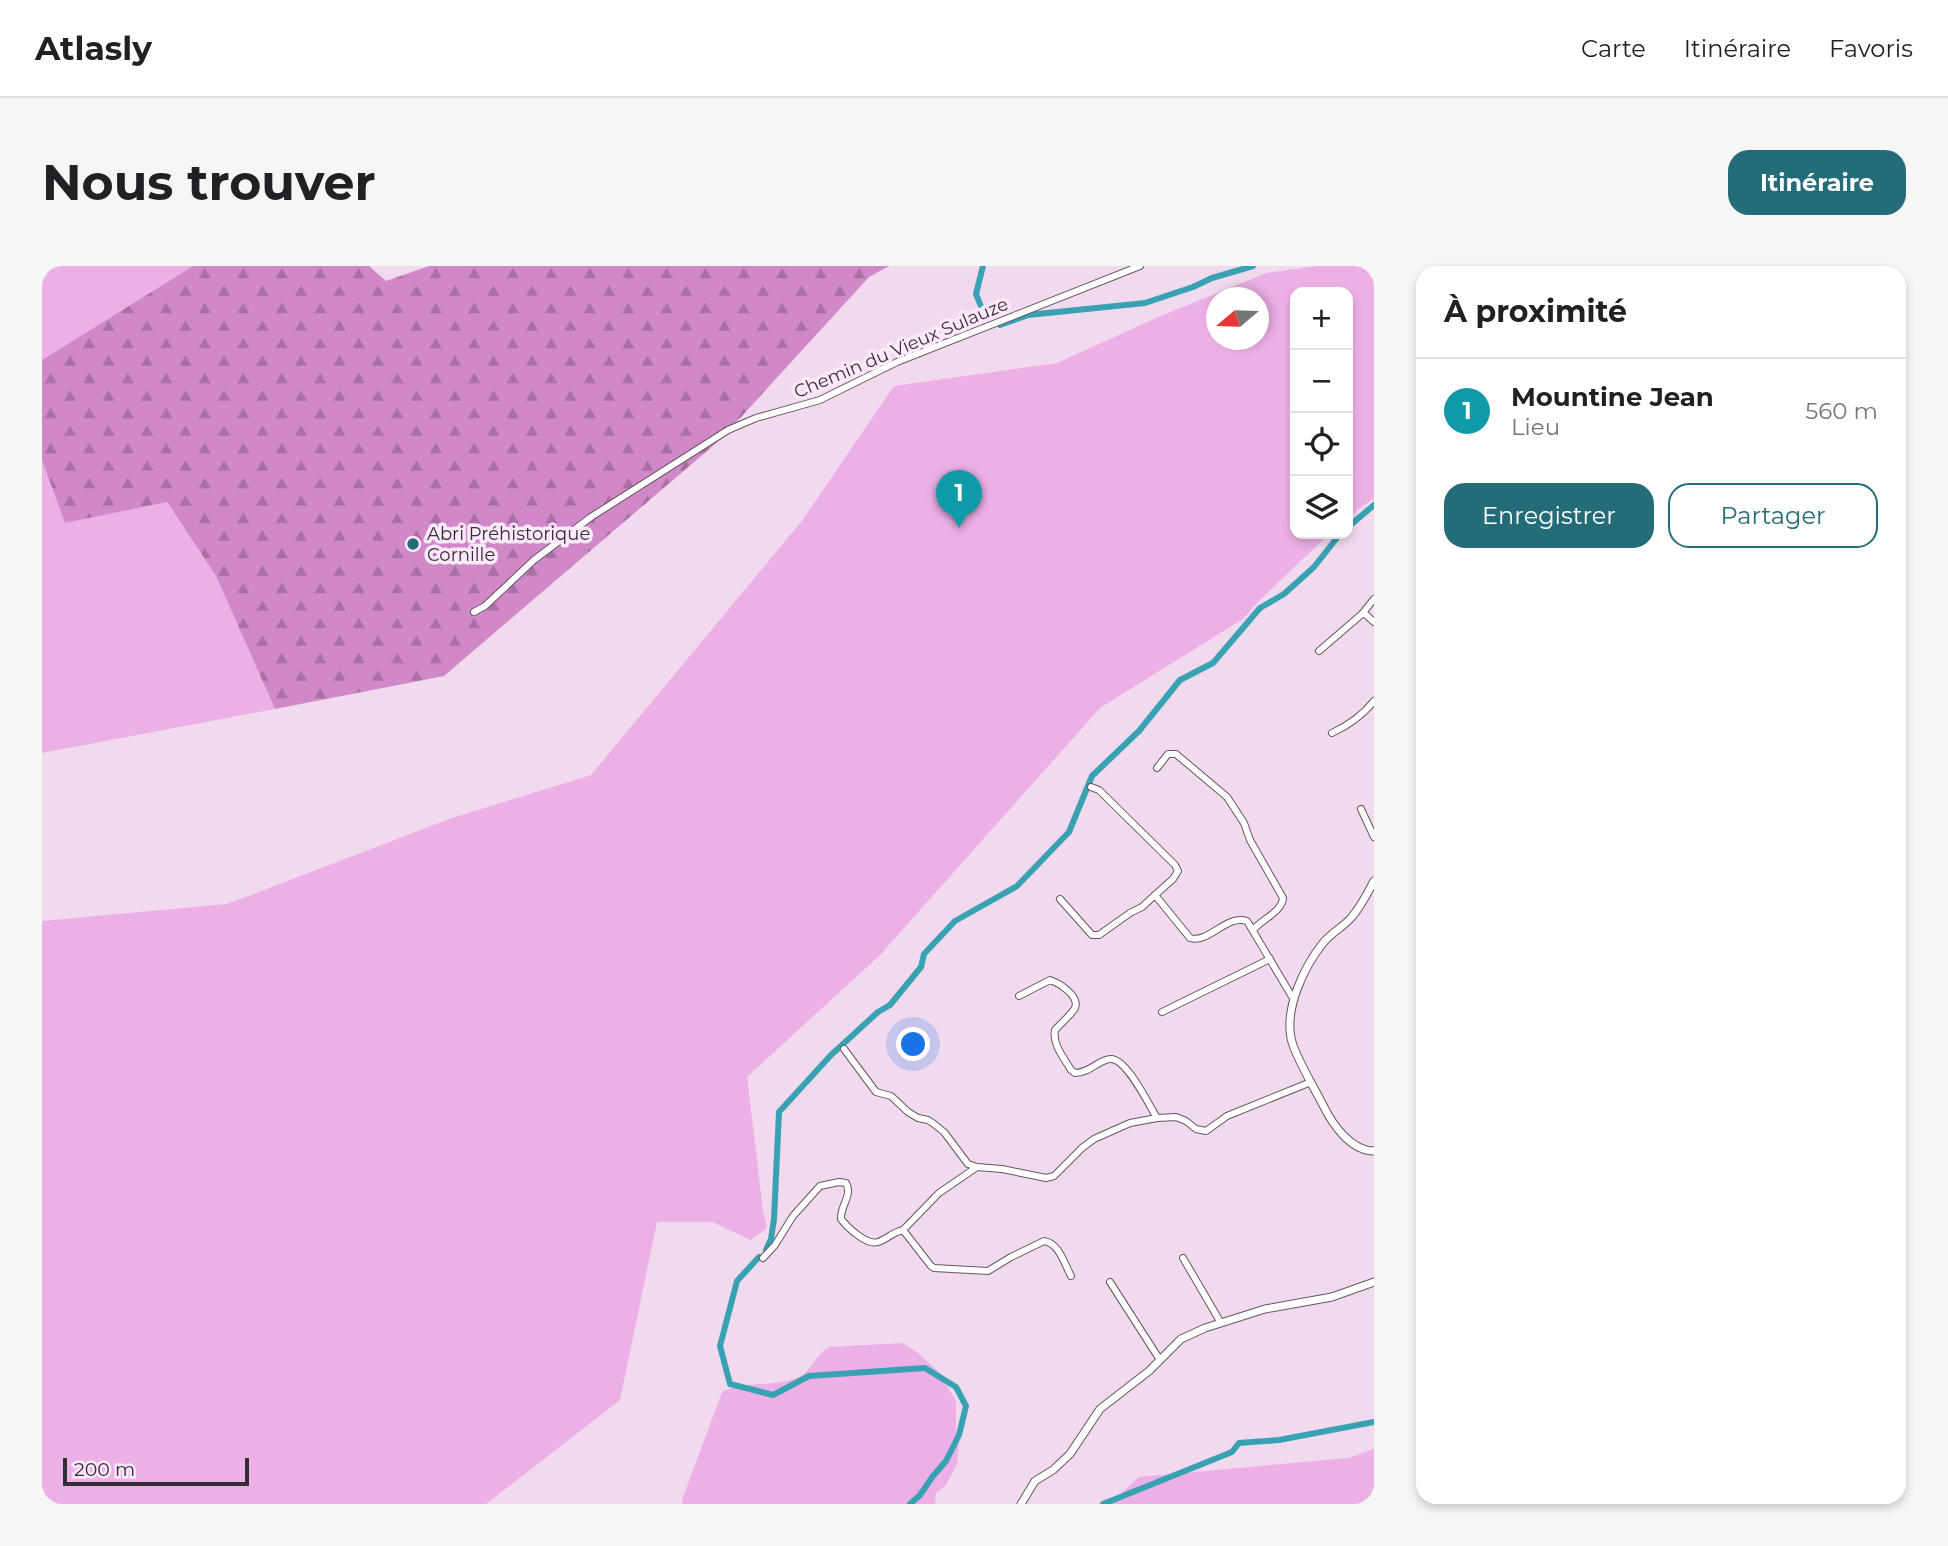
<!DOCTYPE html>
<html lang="fr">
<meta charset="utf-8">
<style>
body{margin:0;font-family:Montserrat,sans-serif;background:#f6f6f6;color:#202124}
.controls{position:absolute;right:21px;top:21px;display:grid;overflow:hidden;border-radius:14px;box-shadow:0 4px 10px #0003}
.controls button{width:63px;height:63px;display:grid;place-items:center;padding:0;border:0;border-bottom:2px solid #e0e0e0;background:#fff;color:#202124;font:35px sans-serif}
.compass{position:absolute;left:1164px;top:21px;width:63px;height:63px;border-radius:50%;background:#fff;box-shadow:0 4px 10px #0003;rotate:251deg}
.scale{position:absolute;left:21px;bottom:18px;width:186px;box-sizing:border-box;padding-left:7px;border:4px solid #352d34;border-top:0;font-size:19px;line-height:24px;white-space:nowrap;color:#352d34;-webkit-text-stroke:5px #fee8fb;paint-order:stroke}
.you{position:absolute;left:872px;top:779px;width:24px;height:24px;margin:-18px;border:5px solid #fff;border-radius:50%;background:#1a73e8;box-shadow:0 0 0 10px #1a73e833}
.badge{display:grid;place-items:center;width:46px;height:46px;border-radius:50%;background:#246c78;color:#fff;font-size:23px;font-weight:700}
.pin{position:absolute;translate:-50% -58px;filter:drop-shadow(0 2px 4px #0008)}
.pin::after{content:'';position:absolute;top:37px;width:24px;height:21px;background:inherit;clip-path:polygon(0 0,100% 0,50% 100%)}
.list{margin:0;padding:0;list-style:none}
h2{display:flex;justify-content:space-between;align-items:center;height:91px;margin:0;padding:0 28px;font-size:30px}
h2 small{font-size:23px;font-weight:400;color:#757577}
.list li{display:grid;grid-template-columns:46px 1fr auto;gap:21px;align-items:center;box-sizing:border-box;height:105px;padding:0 28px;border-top:2px solid #e0e0e0}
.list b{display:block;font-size:26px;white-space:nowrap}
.list p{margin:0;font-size:23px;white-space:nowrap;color:#757577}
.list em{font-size:23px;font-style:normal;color:#757577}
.actions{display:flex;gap:14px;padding:21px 28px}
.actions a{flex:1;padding:16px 0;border:2px solid #246c78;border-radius:21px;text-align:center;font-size:24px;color:#246c78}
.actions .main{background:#246c78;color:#fff}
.icon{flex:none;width:38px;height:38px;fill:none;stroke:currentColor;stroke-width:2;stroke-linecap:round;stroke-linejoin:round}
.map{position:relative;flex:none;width:1332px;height:1238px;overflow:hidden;border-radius:21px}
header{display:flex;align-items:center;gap:42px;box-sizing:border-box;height:98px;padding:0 35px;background:#fff;border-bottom:2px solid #e0e0e0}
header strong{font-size:33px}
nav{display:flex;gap:38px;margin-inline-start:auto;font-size:24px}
.intro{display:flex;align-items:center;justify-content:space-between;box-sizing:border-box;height:168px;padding:0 42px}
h1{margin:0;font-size:49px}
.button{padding:18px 32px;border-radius:21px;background:#246c78;color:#fff;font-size:24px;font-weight:700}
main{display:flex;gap:42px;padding:0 42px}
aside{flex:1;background:#fff;border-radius:21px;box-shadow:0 4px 10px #0003}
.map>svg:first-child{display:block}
.grass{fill:#edb0e6;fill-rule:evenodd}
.forest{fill:url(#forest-firs)}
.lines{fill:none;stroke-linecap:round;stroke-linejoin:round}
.canal{stroke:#38a2b2;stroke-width:6}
.minor-casing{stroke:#675464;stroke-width:8}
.tertiary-casing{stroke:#675464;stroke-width:9}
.minor{stroke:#fff;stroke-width:6}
.tertiary{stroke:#fff;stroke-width:7}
.poi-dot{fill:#246c78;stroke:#fee8fb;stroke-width:2.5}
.labels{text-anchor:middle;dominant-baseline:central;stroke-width:7;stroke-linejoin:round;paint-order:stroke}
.street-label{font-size:18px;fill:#352d34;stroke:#fee8fb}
.poi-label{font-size:18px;fill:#352d34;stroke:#fee8fb;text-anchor:start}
</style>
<header>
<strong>Atlasly</strong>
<nav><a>Carte</a><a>Itinéraire</a><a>Favoris</a></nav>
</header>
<div class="intro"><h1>Nous trouver</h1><a class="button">Itinéraire</a></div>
<main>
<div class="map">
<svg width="1332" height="1238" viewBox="0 0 1332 1238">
<defs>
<pattern id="forest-firs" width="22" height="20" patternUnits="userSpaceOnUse" patternTransform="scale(1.75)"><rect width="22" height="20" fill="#d088c9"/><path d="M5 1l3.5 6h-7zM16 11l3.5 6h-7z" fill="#aa70a4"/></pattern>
</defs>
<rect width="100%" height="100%" fill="#f1daee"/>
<g class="grass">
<path d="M0 0H151L0 94Z"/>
<path d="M1275 0H1332V232L1306 251V26H1253V268H1287L1214 338 1201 353 1058 442 838 689 705 811 721 944 725 962 709 974 670 956H615L578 1134 444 1238H0V655L185 638 410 552 549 509 759 256 852 120 1015 97 1114 52 1224 7ZM1174 32H1216V74H1174Z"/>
<path d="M0 194 24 257 124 235 174 310 233 443 0 487Z"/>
<path d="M860 1077 875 1086 897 1106 914 1135V1167L917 1174 915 1198 904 1219 894 1227 893 1238H640L641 1231 680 1126C704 1114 732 1122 757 1111 771 1104 774 1087 788 1081Z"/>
<path d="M1332 1183V1238H1067L1097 1211 1306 1192Z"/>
</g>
<path class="forest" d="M151 0H327L344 15 387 0H847L827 11 679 173 402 410 233 443 174 310 125 236 23 257 0 194V94Z"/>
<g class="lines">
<g class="canal">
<path d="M941 0 934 28 944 53"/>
<path d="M958 59 986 49 1103 37 1151 21 1170 12 1211 0"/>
<path d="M1306 261 1332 239"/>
<path d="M724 984 729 973 732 953 737 846 789 789 836 746 848 739 879 701 882 688 913 655 975 620 1027 566 1050 510 1097 465 1138 414 1171 397 1218 342 1242 328 1272 301 1298 268"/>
<path d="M717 991 695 1015 678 1080 688 1118 731 1129 767 1110 883 1102 914 1121 924 1140 917 1169 904 1195 891 1210 878 1229 868 1238"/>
<path d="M1061 1238 1190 1186 1197 1177 1237 1174 1332 1156"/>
</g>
<defs>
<g id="minor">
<path d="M432 346 443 340 492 294 549 251 686 164 714 152 778 134 855 96 1098 0"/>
<path d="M1320 348H1323L1332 356"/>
<path d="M1277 385 1320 348 1332 333"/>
<path d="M1290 467C1307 459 1320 450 1332 435"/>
<path d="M1115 502 1126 488H1134L1185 531 1202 557 1208 574 1241 632C1240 646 1220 653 1211 664"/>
<path d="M1049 521 1057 524 1133 599 1136 605 1131 613 1113 629 1148 672C1167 678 1184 648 1205 655L1252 734"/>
<path d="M1319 543 1332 571"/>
<path d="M1018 633 1050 669H1057L1088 647 1100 641 1113 629"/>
<path d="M977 730 1008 714C1017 717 1038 730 1033 742 1029 749 1018 758 1013 764 1010 778 1022 792 1029 804L1033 807C1048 807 1056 794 1068 793 1084 791 1107 839 1115 852"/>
<path d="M1120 746 1228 693"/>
<path d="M802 783 834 826 849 830 866 846 876 852 886 854 892 858 902 866 926 898 935 901"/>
<path d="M861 964 889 1000 892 1002 946 1005 969 991 1002 975C1017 977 1022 997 1029 1010"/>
<path d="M721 992 733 979 751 950 778 920 797 916 804 917C811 929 798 940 799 953 805 961 825 980 836 976 845 973 851 966 861 964L897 927 935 901 960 903 1004 912 1012 910 1040 882 1052 873 1088 857 1115 852 1134 851 1144 855 1154 863 1164 865 1185 850 1269 816"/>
<path d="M1141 992 1179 1057"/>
<path d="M1068 1016 1118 1094"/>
</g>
<g id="tertiary">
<path d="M1332 615C1325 628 1319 641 1309 652 1301 661 1289 667 1281 677 1262 701 1243 741 1249 772 1252 789 1273 823 1282 841 1291 859 1309 885 1332 885"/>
<path d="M979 1238 993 1215 1011 1204 1028 1188 1058 1143 1107 1105 1139 1073 1163 1062 1223 1043 1290 1031 1332 1016"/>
</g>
</defs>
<use href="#minor" class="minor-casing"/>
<use href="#tertiary" class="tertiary-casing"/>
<use href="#minor" class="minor"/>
<use href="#tertiary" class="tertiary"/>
</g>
<circle class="poi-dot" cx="371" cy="278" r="7"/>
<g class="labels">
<g class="street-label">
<text transform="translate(859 82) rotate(-23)">Chemin du Vieux Sulauze</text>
</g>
<g class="poi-label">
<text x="385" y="268">Abri Préhistorique<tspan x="385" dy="21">Cornille</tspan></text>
</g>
</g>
</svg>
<div class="controls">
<button>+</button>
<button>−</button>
<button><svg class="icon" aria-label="locate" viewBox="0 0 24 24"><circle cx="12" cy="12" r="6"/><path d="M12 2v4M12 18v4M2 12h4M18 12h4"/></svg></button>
<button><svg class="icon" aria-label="layers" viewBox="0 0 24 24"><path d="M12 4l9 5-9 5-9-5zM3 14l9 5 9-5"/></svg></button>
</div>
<svg class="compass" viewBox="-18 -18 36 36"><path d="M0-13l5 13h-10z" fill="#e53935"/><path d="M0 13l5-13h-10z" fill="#757577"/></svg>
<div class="scale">200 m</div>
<div class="you"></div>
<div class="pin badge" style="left:917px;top:262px;background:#0f9aa8">1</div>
</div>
<aside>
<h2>À proximité<small></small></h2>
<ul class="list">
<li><span class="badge" style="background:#0f9aa8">1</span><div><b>Mountine Jean</b><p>Lieu</p></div><em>560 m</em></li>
</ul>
<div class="actions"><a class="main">Enregistrer</a><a>Partager</a></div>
</aside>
</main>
